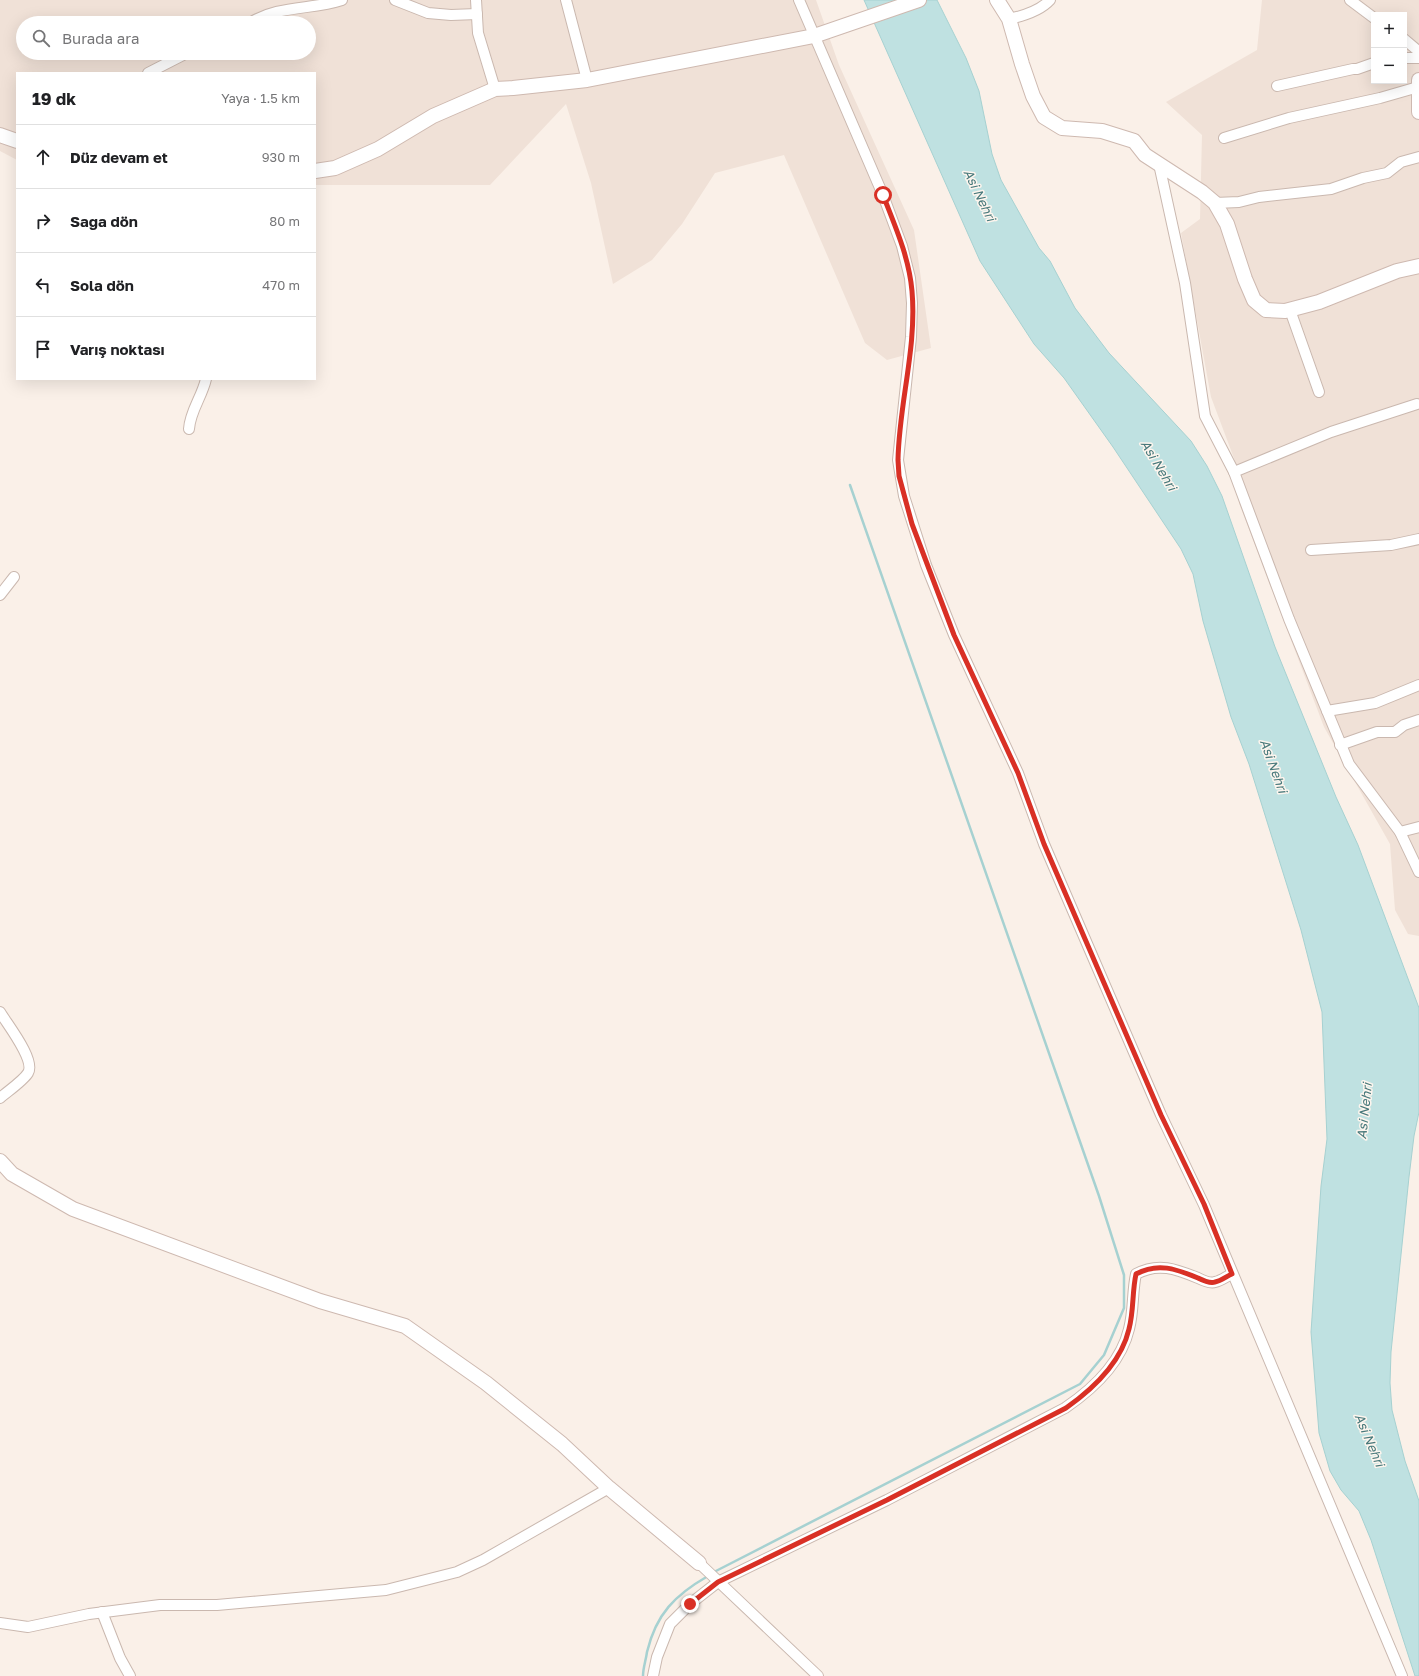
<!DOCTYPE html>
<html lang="tr">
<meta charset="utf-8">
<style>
body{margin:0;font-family:"Golos Text",sans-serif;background:#f6f6f6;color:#202124}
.controls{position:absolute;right:12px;top:12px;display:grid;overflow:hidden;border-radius:0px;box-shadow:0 4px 16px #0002}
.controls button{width:36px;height:36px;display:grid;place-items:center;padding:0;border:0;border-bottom:1px solid #e0e0e0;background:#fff;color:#202124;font:20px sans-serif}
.stop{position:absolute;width:12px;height:12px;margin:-9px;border:3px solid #d93025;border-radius:50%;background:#fff}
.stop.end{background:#d93025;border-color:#fff;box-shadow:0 1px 4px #0008}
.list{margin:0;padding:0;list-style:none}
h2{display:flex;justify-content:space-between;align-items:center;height:52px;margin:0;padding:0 16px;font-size:17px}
h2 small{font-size:13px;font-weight:400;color:#757577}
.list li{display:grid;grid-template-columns:26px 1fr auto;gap:12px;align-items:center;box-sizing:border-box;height:64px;padding:0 16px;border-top:1px solid #e0e0e0}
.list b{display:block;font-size:15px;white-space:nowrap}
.list em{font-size:13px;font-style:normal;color:#757577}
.icon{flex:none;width:22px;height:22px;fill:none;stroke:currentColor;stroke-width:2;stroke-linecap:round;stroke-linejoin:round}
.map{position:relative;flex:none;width:1419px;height:1676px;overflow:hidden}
.search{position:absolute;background:#fff;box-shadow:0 4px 16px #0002;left:16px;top:16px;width:300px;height:44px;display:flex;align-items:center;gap:10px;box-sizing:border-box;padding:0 14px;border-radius:22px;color:#757577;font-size:15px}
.panel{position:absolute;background:#fff;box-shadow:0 4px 16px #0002;left:16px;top:72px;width:300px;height:308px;border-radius:0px}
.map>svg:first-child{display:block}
.residential{fill:#f0e1d7;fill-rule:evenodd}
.water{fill:#bfe1e1;stroke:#a6d1d1}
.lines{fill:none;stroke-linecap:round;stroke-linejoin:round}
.stream{stroke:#a6d1d1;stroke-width:2.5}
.street-casing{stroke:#cab8af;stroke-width:12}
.secondary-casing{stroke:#ceb9b0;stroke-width:16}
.street{stroke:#fff;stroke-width:10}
.secondary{stroke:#fff;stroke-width:14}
.route{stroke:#d93025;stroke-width:5}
.labels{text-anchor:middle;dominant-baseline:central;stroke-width:3;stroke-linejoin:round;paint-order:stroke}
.water-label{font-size:13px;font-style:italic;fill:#48797b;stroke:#fdf5ee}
</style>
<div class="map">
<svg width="1419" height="1676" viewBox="0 0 1419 1676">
<rect width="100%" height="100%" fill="#faf0e8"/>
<g class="residential">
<path d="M0 0H816L839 65 914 230 931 348 887 360 865 343 784 155 715 173 682 224 652 260 613 284 591 183 566 104 490 185H315V73H17V160L0 151ZM23 23H309V53H23Z"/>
<path d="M1262 0H1419V936L1408 934 1395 910 1390 844 1324 727 1239 503 1235 461 1211 397 1181 233 1200 219 1202 135 1166 102 1257 50ZM1374 15H1404V81H1374Z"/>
</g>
<path class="water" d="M864 0H937L966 58 979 91 992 154 1001 180 1039 248 1050 261 1075 308 1109 353 1191 441 1207 466 1222 496 1275 647 1336 797 1358 845 1419 1008V1112L1414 1136 1409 1177 1391 1352 1390 1383 1392 1410 1405 1461 1419 1501V1676H1415L1371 1540 1359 1511 1341 1490 1330 1471 1319 1433 1311 1332 1321 1186 1327 1139 1322 1012 1301 930 1249 764 1231 717 1203 621 1193 574 1181 549 1113 447 1064 378 1034 344 980 261Z"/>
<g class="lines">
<g class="stream">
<path d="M712 1573 1080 1384 1104 1355 1124 1308V1275L1099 1196 850 485"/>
<path d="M643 1676C643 1668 646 1660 647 1652 656 1614 675 1595 708 1576"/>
</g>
<defs>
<g id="street">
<path d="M395 0 428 13 451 15 477 14"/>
<path d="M476 0 478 33 495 89"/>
<path d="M566 0 587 80"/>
<path d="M799 0 883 195 902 246 910 278 912 303 911 337 898 460 904 496 926 565 954 635 1018 773 1044 844 1161 1115 1204 1205 1402 1676"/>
<path d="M1350 0 1374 18"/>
<path d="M1009 19C1023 16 1040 11 1050 0"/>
<path d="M250 23C278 5 312 10 342 0"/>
<path d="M1404 39 1417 50 1419 55"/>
<path d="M1404 58H1419"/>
<path d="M148 73 187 53"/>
<path d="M1277 86 1353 69H1357L1374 63"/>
<path d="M1224 138 1289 118 1380 98 1418 87"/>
<path d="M1159 164 1185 283 1205 416 1234 472 1289 619 1349 764 1400 832 1419 872"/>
<path d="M1215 203 1239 202 1259 197 1331 189 1363 178 1387 173 1401 162 1419 157"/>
<path d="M1290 310 1319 392"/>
<path d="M189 429C190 411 202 397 206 379"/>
<path d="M1234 472 1331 432 1417 404"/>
<path d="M1311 550 1391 545 1419 539"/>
<path d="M0 595 14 577"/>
<path d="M1327 711 1375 703 1419 685"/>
<path d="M1340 745 1377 732H1395L1404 725 1419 720"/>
<path d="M1400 832 1419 827"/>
<path d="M0 1012C7 1024 36 1060 28 1073 23 1081 8 1091 0 1098"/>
<path d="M699 1563 818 1676"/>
<path d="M102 1612 120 1658 130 1676"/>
<path d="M0 1623 28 1627 89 1614 160 1605H217L386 1590 457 1572 483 1560 609 1488"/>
<path d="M653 1676 657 1657 670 1624 690 1604 718 1582 887 1500 1065 1408C1093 1389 1121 1363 1129 1329 1134 1310 1132 1292 1136 1274 1158 1262 1176 1269 1198 1278 1202 1280 1210 1284 1215 1282 1221 1281 1227 1276 1232 1274"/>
</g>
<g id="secondary">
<path d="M997 0 1009 19 1022 64 1033 96 1044 117 1062 128 1102 131 1134 141 1145 155 1202 192 1215 203 1227 224 1245 279 1254 300 1266 310 1285 311 1319 302 1397 271 1419 266"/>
<path d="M1419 80V112"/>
<path d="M0 135 17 141"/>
<path d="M315 171 335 168 378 149 433 116 495 89 513 88 587 80 814 36 919 0"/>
<path d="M0 1161 12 1174 73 1209 320 1301 405 1326 486 1383 562 1444 609 1488 699 1563"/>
</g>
</defs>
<use href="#street" class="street-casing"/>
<use href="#secondary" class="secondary-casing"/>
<use href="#street" class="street"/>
<use href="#secondary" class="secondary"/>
</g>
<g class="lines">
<path class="route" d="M690 1604 718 1582 887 1500 1066 1408C1093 1389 1121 1363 1129 1329 1134 1310 1132 1292 1136 1274 1158 1262 1176 1269 1198 1278 1202 1280 1210 1284 1215 1282 1221 1281 1227 1276 1232 1274L1204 1204 1161 1115 1044 844 1018 773 954 635 912 524 899 476 898 460C899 403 917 348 912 291 909 257 895 226 883 195"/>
</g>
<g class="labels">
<g class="water-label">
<text transform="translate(980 195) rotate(64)">Asi Nehri</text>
<text transform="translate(1159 465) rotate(59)">Asi Nehri</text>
<text transform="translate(1274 766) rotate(70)">Asi Nehri</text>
<text transform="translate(1364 1111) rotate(-84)">Asi Nehri</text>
<text transform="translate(1370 1440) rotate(67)">Asi Nehri</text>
</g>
</g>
</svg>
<div class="controls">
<button>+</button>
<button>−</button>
</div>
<div class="stop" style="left:883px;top:195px"></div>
<div class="stop end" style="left:690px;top:1604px"></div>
<div class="search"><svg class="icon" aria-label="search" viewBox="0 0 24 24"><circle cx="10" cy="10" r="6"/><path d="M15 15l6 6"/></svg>Burada ara</div>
<section class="panel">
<h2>19 dk<small>Yaya · 1.5 km</small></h2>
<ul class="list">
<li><svg class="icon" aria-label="ahead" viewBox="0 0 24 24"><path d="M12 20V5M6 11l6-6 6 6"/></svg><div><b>Düz devam et</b></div><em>930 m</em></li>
<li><svg class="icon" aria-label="right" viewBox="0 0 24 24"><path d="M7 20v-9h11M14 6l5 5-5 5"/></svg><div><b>Sağa dön</b></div><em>80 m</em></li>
<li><svg class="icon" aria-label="left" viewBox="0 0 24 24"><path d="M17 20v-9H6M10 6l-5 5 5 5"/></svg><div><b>Sola dön</b></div><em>470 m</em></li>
<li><svg class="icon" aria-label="arrive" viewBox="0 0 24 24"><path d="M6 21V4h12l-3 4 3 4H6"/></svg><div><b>Varış noktası</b></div></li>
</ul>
</section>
</div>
